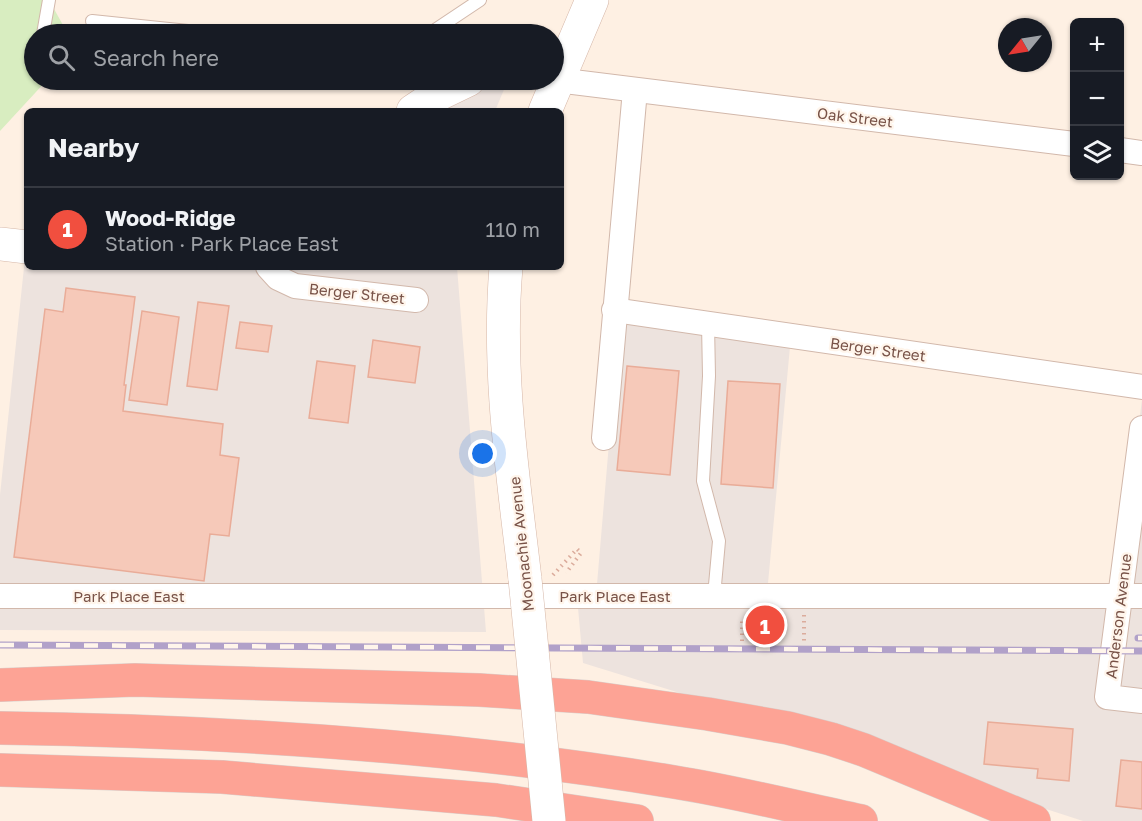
<!DOCTYPE html>
<meta charset="utf-8">
<style>
body{margin:0;font-family:"Golos Text",sans-serif;background:#20242c;color:#f1f3f6}
.controls{position:absolute;right:18px;top:18px;display:grid;overflow:hidden;border-radius:9px;box-shadow:0 2px 4px #0004}
.controls button{width:54px;height:54px;display:grid;place-items:center;padding:0;border:0;border-bottom:2px solid #363941;background:#171b24;color:#f1f3f6;font:30px sans-serif}
.compass{position:absolute;left:998px;top:18px;width:54px;height:54px;border-radius:50%;background:#171b24;box-shadow:0 2px 4px #0004;rotate:240deg}
.you{position:absolute;left:483px;top:454px;width:21px;height:21px;margin:-15px;border:4px solid #fff;border-radius:50%;background:#1a73e8;box-shadow:0 0 0 9px #1a73e833}
.badge{display:grid;place-items:center;width:39px;height:39px;border-radius:50%;background:#f14f3f;color:#fff;font-size:20px;font-weight:700}
.pin{position:absolute;translate:-50% -50%;border:3px solid #fff;box-shadow:0 2px 6px #0006}
.list{margin:0;padding:0;list-style:none}
h2{display:flex;justify-content:space-between;align-items:center;height:78px;margin:0;padding:0 24px;font-size:26px}
h2 small{font-size:20px;font-weight:400;color:#9ea1a6}
.list li{display:grid;grid-template-columns:39px 1fr auto;gap:18px;align-items:center;box-sizing:border-box;height:84px;padding:0 24px;border-top:2px solid #363941}
.list b{display:block;font-size:22px;white-space:nowrap}
.list p{margin:0;font-size:20px;white-space:nowrap;color:#9ea1a6}
.list em{font-size:20px;font-style:normal;color:#9ea1a6}
.icon{flex:none;width:33px;height:33px;fill:none;stroke:currentColor;stroke-width:2;stroke-linecap:round;stroke-linejoin:round}
.map{position:relative;flex:none;width:1142px;height:821px;overflow:hidden}
.search{position:absolute;background:#171b24;box-shadow:0 2px 4px #0004;left:24px;top:24px;width:540px;height:66px;display:flex;align-items:center;gap:15px;box-sizing:border-box;padding:0 21px;border-radius:33px;color:#9ea1a6;font-size:22px}
.panel{position:absolute;background:#171b24;box-shadow:0 2px 4px #0004;left:24px;top:108px;width:540px;height:162px;border-radius:9px}
.map>svg:first-child{display:block}
.industrial{fill:#ede3de}
.green{fill:#d8edc0}
.building{fill:#f6c9b9;stroke:#e9ac98;stroke-width:1.5}
.lines{fill:none;stroke-linecap:round;stroke-linejoin:round}
.lane-casing{stroke:#d2b8ab;stroke-width:14}
.street-casing{stroke:#d2b8ab;stroke-width:26}
.secondary-casing{stroke:#d6b7a8;stroke-width:34}
.highway-casing{stroke:#d9cfcb;stroke-width:34}
.path{stroke:#dbac9c;stroke-width:4;stroke-dasharray:1.5 4.5;stroke-linecap:butt}
.lane{stroke:#fff;stroke-width:12}
.street{stroke:#fff;stroke-width:24}
.secondary{stroke:#fff;stroke-width:33}
.highway{stroke:#fda395;stroke-width:33}
.rail-casing{stroke:#b1a1c9;stroke-width:7}
.rail{stroke:#fff5eb;stroke-width:4.5;stroke-dasharray:14;stroke-linecap:butt}
.secondary-bridge-casing{stroke:#d6b7a8;stroke-width:34;stroke-linecap:butt}
.secondary-bridge{stroke:#fff;stroke-width:33}
.labels{text-anchor:middle;dominant-baseline:central;stroke-width:4.5;stroke-linejoin:round;paint-order:stroke}
.street-label{font-size:15px;fill:#785247;stroke:#fff5eb}
</style>
<div class="map">
<svg width="1142" height="821" viewBox="0 0 1142 821">
<rect width="100%" height="100%" fill="#fef0e3"/>
<g class="industrial">
<path d="M441 80H508L495 111H392Z"/>
<path d="M27 239V267H457L486 632 0 630V495Z"/>
<path d="M620 314 791 336 767 594 1116 598 1142 400V821H1083L864 750 583 663 577 597 596 596Z"/>
</g>
<path class="green" d="M0 0H49L68 34H34V80H47L0 131Z"/>
<g class="building">
<path d="M66 288 135 297 124 385H126L123 411 223 424 220 455 239 458 229 536 210 534 204 581 14 557 45 309 63 312Z"/>
<path d="M198 302 229 306 217 390 187 386Z"/>
<path d="M142 311 179 317 167 405 129 400Z"/>
<path d="M240 322 272 326 268 352 236 348Z"/>
<path d="M373 340 420 347 415 383 368 377Z"/>
<path d="M317 361 355 366 348 423 309 418Z"/>
<path d="M627 366 679 371 670 475 617 470Z"/>
<path d="M728 381 780 384 773 488 721 484Z"/>
<path d="M988 722 1073 729 1069 781 1037 778 1038 769 984 764Z"/>
<path d="M1121 760 1142 762V809L1116 806Z"/>
</g>
<g class="lines">
<defs>
<g id="lane">
<path d="M92 21 217 34"/>
<path d="M43 34 49 0"/>
<path d="M429 34 480 0"/>
<path d="M708 324 709 376 703 481 719 541 714 596"/>
</g>
<g id="street">
<path d="M557 80 1074 144"/>
<path d="M1120 150 1142 153"/>
<path d="M268 267 278 278 295 286 416 300"/>
<path d="M614 310 1142 387"/>
<path d="M1142 428 1107 697 1142 701"/>
<path d="M604 438 635 90"/>
<path d="M0 596H1142"/>
</g>
<g id="secondary">
<path d="M413 111 437 95 468 80"/>
<path d="M545 111 592 0"/>
<path d="M0 244 27 247"/>
<path d="M506 267C497 372 513 475 525 579"/>
</g>
<g id="highway">
<path d="M0 685 135 680 479 690 588 697 708 714 788 728 831 739 864 750 1034 821"/>
<path d="M0 728C226 731 451 745 674 782 737 792 799 808 861 821"/>
<path d="M0 770 222 777 496 800 637 821"/>
</g>
</defs>
<use href="#lane" class="lane-casing"/>
<use href="#street" class="street-casing"/>
<use href="#secondary" class="secondary-casing"/>
<use href="#highway" class="highway-casing"/>
<g class="path">
<path d="M553 575 577 549 581 553 566 573"/>
<path d="M804 615V642"/>
<path d="M742 641V618"/>
</g>
<use href="#lane" class="lane"/>
<use href="#street" class="street"/>
<use href="#secondary" class="secondary"/>
<use href="#highway" class="highway"/>
<defs>
<g id="rail">
<path d="M1138 638H1142"/>
<path d="M0 645 1142 651"/>
</g>
</defs>
<use href="#rail" class="rail-casing"/>
<use href="#rail" class="rail"/>
<defs>
<path id="secondary-bridge" d="M525 579 549 821"/>
</defs>
<use href="#secondary-bridge" class="secondary-bridge-casing"/>
<use href="#secondary-bridge" class="secondary-bridge"/>
</g>
<g class="labels">
<g class="street-label">
<text transform="translate(855 117) rotate(7)">Oak Street</text>
<text transform="translate(357 293) rotate(6)">Berger Street</text>
<text transform="translate(878 349) rotate(8)">Berger Street</text>
<text transform="translate(521 544) rotate(-96)">Moonachie Avenue</text>
<text x="129" y="596">Park Place East</text>
<text x="615" y="596">Park Place East</text>
<text transform="translate(1118 616) rotate(-83)">Anderson Avenue</text>
</g>
</g>
</svg>
<div class="controls">
<button>+</button>
<button>−</button>
<button><svg class="icon" aria-label="layers" viewBox="0 0 24 24"><path d="M12 4l9 5-9 5-9-5zM3 14l9 5 9-5"/></svg></button>
</div>
<svg class="compass" viewBox="-18 -18 36 36"><path d="M0-13l5 13h-10z" fill="#e53935"/><path d="M0 13l5-13h-10z" fill="#9ea1a6"/></svg>
<div class="you"></div>
<div class="pin badge" style="left:765px;top:625px">1</div>
<div class="search"><svg class="icon" aria-label="search" viewBox="0 0 24 24"><circle cx="10" cy="10" r="6"/><path d="M15 15l6 6"/></svg>Search here</div>
<section class="panel">
<h2>Nearby<small></small></h2>
<ul class="list">
<li><span class="badge">1</span><div><b>Wood-Ridge</b><p>Station · Park Place East</p></div><em>110 m</em></li>
</ul>
</section>
</div>
